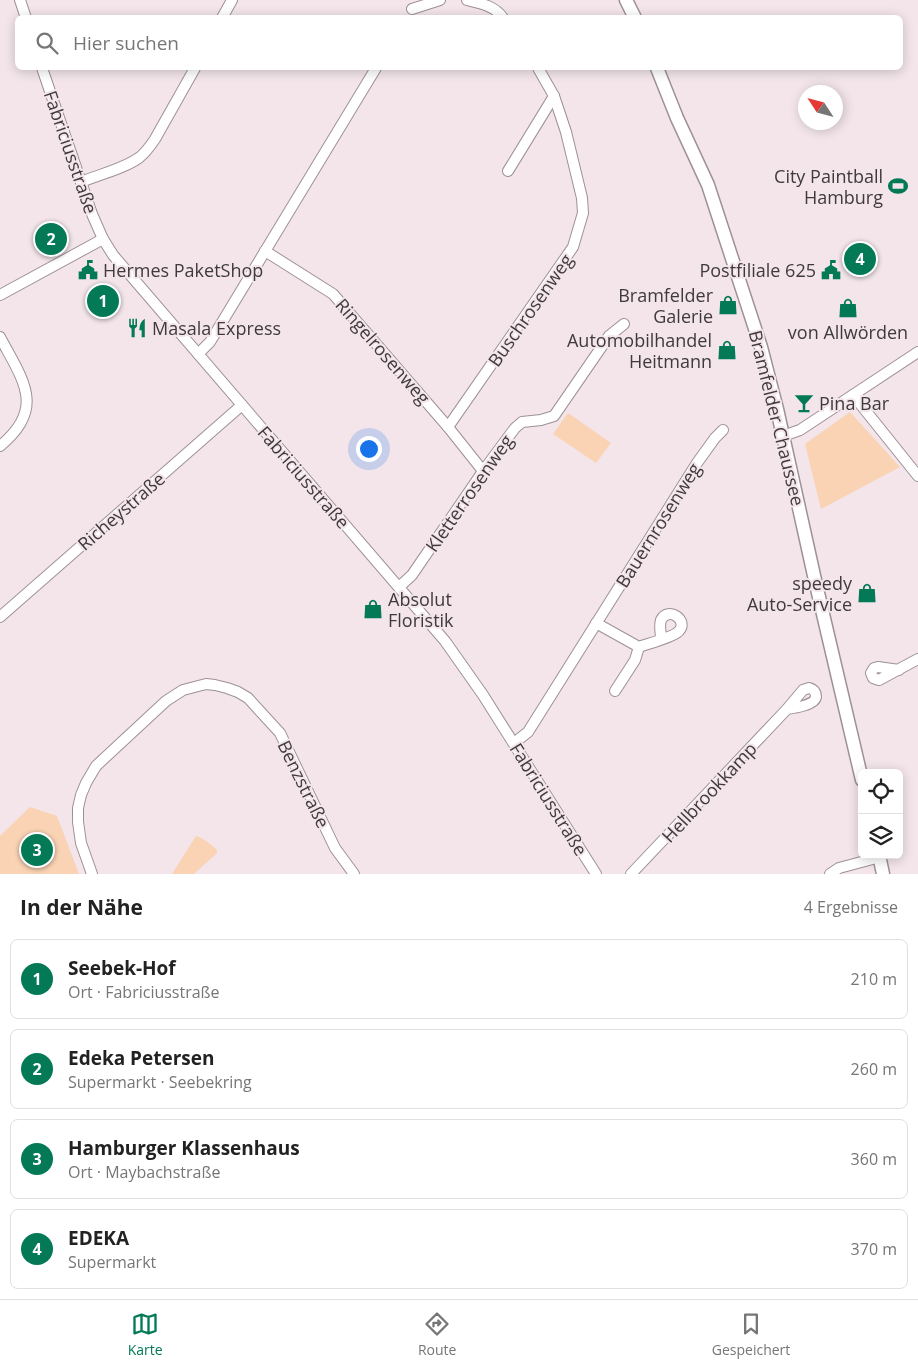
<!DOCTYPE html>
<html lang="de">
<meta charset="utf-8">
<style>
body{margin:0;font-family:"Open Sans",sans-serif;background:#f6f6f6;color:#222}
.controls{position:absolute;right:15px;bottom:15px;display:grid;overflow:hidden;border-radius:8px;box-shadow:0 2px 12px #0003}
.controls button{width:45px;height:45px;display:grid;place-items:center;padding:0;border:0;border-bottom:1px solid #e0e0e0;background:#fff;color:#222;font:25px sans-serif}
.compass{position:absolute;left:798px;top:85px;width:45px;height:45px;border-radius:50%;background:#fff;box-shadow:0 2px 12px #0003;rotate:306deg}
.you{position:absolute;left:368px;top:448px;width:18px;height:18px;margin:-12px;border:4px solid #fff;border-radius:50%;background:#1a73e8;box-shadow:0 0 0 8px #1a73e833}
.badge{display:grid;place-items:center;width:32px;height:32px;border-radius:50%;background:#037955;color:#fff;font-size:16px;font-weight:700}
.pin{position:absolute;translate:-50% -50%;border:2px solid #fff;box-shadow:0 1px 5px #0006}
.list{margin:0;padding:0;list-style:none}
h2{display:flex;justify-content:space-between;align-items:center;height:65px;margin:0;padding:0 20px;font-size:21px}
h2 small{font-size:16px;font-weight:400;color:#767676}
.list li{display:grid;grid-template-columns:32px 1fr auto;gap:15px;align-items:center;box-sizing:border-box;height:80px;margin:0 10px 10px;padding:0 10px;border:1px solid #e0e0e0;border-radius:8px}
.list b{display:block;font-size:19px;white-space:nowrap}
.list p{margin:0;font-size:16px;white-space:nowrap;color:#767676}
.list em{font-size:16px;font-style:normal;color:#767676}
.icon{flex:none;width:28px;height:28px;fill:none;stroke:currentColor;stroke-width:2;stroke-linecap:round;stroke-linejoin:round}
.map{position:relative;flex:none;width:918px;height:874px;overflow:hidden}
.search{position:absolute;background:#fff;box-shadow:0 2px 12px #0003;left:15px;right:15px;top:15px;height:55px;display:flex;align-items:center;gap:12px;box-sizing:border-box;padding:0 18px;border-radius:8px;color:#767676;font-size:19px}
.sheet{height:425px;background:#fff}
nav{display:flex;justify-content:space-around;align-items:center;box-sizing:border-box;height:70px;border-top:1px solid #e0e0e0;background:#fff;font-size:14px;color:#767676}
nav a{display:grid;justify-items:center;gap:2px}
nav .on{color:#037955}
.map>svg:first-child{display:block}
.green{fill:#f9d3b4}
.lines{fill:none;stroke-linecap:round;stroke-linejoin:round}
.minor-casing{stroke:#9e9196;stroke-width:12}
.major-casing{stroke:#9e9196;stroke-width:15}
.minor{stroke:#fff;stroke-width:10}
.major{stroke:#fff;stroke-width:12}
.labels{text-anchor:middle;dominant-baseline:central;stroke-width:4;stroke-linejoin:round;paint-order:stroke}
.street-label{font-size:18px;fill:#3f3a3c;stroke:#f3e5ea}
.poi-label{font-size:18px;fill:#3f3a3c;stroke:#f3e5ea;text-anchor:end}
</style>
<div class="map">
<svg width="918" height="874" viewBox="0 0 918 874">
<rect width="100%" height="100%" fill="#f3e5ea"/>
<g class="green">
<path d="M850 412 900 467 821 509 805 444Z"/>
<path d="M568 413 611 443 596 463 553 434Z"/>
<path d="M30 807 57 816 79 874H0V836Z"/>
<path d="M196 836C202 837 213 846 217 850V853L194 874H172Z"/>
</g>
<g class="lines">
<defs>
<g id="minor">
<path d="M20 0 26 18"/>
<path d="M467 0C480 3 495 6 503 18"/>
<path d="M412 9 440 0"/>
<path d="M222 18 232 0"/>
<path d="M42 68 92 214 103 239 113 255 445 641 483 695 596 874"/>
<path d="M508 171 554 96"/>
<path d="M81 182C98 175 126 168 140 157 146 152 151 145 155 139L195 68"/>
<path d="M265 251 333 294 448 427 483 471"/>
<path d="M0 295 103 239"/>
<path d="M0 337C22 379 47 408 0 446"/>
<path d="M198 354 210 342 376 68"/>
<path d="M853 395 918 476"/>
<path d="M448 427 573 247 583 213 582 198 566 132 554 96 538 68"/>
<path d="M783 436 800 430 918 352"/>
<path d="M399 587 412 575 486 467 515 428 522 422 541 420 554 416 609 336 624 324"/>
<path d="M0 617 242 405"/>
<path d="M596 623 639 647C647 644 674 637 679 631 689 620 668 606 661 620 659 625 661 634 661 639"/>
<path d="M899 670 878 667 874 668 871 673 873 678 879 680 918 659"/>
<path d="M615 691 635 660 639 647"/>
<path d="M514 743 528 732 697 463 715 438 723 430"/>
<path d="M92 874 81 843 78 822V808L81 795 86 783 96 766 166 701 183 690 206 684 215 685 227 688 238 692 248 698 280 733 335 848 354 874"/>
<path d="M631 874 787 709 803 690 809 688C813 689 816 691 816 697 815 705 794 708 787 709"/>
<path d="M830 874 839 868 880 857"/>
</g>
<g id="major">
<path d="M626 0 635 18"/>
<path d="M657 68 677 118 708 185 761 347 777 409 815 580 862 780"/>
<path d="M879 855 883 874"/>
</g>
</defs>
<use href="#minor" class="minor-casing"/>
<use href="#major" class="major-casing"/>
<use href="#minor" class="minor"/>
<use href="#major" class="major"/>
</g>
<defs>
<symbol id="stadium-bare" viewBox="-9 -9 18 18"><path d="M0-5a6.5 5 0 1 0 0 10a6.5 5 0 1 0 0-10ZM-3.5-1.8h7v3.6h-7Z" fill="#037955" stroke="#f3e5ea" stroke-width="2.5" paint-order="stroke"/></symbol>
<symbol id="civic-bare" viewBox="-9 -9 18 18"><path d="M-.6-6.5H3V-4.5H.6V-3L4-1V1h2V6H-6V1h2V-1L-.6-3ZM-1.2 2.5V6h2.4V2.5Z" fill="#037955" stroke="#f3e5ea" stroke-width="2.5" paint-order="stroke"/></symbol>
<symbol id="shop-bare" viewBox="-9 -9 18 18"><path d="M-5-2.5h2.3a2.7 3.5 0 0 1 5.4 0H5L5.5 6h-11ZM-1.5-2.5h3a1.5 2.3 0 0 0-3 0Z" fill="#037955" stroke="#f3e5ea" stroke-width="2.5" paint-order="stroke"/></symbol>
<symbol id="restaurant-bare" viewBox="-9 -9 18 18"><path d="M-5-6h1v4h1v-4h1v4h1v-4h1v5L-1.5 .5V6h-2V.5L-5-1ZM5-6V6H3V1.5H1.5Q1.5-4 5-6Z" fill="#037955" stroke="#f3e5ea" stroke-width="2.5" paint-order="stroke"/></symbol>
<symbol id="bar-bare" viewBox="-9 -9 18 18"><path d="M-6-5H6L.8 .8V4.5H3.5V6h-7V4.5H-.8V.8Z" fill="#037955" stroke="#f3e5ea" stroke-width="2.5" paint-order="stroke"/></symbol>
</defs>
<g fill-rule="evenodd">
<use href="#stadium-bare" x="884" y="172" width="28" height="28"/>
<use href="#civic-bare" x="74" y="256" width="28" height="28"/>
<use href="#civic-bare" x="817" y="256" width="28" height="28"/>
<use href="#shop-bare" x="714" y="291" width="28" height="28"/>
<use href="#shop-bare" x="834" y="294" width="28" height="28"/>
<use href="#restaurant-bare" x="123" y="314" width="28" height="28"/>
<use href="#shop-bare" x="713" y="336" width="28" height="28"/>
<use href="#bar-bare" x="790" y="389" width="28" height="28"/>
<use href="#shop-bare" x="853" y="579" width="28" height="28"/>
<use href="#shop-bare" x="359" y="595" width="28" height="28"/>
</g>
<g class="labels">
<g class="street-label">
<text transform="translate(71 152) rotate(71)">Fabriciusstraße</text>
<text transform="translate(530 310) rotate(-55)">Buschrosenweg</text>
<text transform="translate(383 351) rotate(49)">Ringelrosenweg</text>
<text transform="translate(777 418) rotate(76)">Bramfelder Chaussee</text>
<text transform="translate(304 477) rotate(49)">Fabriciusstraße</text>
<text transform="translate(469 493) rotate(-55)">Kletterrosenweg</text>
<text transform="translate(121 511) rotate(-41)">Richeystraße</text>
<text transform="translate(658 525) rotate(-58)">Bauernrosenweg</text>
<text transform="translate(304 784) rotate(64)">Benzstraße</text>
<text transform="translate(709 792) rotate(-47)">Hellbrookkamp</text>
<text transform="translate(549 799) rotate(58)">Fabriciusstraße</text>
</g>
<g class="poi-label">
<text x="883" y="176">City Paintball<tspan x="883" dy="21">Hamburg</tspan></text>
<text x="103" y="270" text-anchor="start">Hermes PaketShop</text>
<text x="816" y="270">Postfiliale 625</text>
<text x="713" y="295">Bramfelder<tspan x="713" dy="21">Galerie</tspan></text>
<text x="152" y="328" text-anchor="start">Masala Express</text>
<text x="848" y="332" text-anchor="middle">von Allwörden</text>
<text x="712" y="340">Automobilhandel<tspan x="712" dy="21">Heitmann</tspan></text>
<text x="819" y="403" text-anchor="start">Pina Bar</text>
<text x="852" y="583">speedy<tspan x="852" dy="21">Auto-Service</tspan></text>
<text x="388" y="599" text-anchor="start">Absolut<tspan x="388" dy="21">Floristik</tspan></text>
</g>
</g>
</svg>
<div class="controls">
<button><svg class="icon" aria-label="locate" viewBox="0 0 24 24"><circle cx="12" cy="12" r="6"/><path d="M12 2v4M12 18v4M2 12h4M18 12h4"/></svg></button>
<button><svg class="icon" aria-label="layers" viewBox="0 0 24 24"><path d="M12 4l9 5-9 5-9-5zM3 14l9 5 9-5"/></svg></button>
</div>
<svg class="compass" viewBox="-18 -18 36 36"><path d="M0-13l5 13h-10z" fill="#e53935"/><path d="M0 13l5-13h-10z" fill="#767676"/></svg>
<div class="you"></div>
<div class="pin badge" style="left:103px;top:301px">1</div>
<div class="pin badge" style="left:51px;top:239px">2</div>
<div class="pin badge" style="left:37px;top:850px">3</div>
<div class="pin badge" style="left:860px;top:259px">4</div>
<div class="search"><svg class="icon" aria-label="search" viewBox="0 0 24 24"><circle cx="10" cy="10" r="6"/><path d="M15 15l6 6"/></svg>Hier suchen</div>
</div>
<section class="sheet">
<h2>In der Nähe<small>4 Ergebnisse</small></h2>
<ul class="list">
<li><span class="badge">1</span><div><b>Seebek-Hof</b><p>Ort · Fabriciusstraße</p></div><em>210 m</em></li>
<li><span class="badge">2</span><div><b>Edeka Petersen</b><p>Supermarkt · Seebekring</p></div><em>260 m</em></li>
<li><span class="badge">3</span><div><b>Hamburger Klassenhaus</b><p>Ort · Maybachstraße</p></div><em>360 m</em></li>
<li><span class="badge">4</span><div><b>EDEKA</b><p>Supermarkt</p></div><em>370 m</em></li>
</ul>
</section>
<nav>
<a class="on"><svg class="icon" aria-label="map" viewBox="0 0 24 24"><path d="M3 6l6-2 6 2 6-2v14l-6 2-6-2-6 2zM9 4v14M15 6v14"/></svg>Karte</a>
<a><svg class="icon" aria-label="directions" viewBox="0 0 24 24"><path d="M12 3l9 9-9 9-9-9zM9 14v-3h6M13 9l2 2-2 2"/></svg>Route</a>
<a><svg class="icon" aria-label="saved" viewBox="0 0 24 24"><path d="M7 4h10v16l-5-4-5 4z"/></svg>Gespeichert</a>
</nav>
